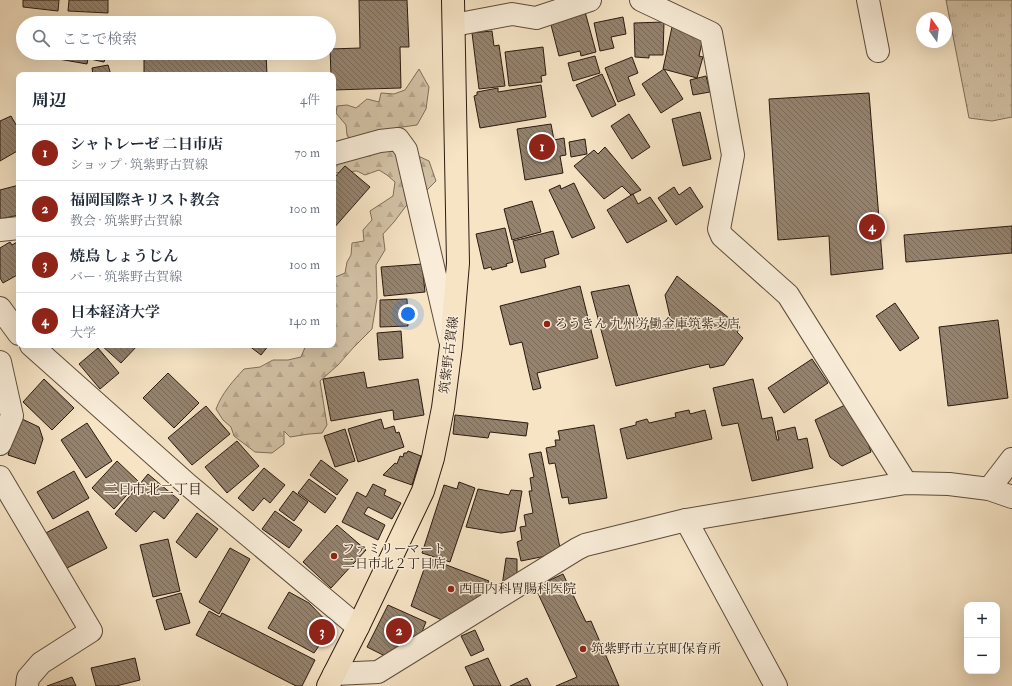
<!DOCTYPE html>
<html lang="ja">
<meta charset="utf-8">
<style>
body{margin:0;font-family:"IM FELL Double Pica","Noto Serif JP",serif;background:#f6f6f7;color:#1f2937}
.controls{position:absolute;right:12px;bottom:12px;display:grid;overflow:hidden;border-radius:8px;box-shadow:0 4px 16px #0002}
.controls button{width:36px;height:36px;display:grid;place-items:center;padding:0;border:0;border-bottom:1px solid #e0e1e3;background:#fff;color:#1f2937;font:20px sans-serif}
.compass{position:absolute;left:916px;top:12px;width:36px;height:36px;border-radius:50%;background:#fff;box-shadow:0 4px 16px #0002;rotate:346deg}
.you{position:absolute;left:408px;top:314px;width:14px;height:14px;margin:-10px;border:3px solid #fff;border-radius:50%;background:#1a73e8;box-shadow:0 0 0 6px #1a73e833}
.badge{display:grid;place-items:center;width:26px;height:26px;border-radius:50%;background:#8f2418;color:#fff;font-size:13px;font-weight:700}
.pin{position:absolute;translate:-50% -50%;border:2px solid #fff;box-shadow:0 1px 4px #0006}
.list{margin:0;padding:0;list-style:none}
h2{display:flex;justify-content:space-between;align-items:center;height:52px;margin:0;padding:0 16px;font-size:17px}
h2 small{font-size:13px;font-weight:400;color:#747a83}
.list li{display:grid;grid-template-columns:26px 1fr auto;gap:12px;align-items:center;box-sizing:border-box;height:56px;padding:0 16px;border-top:1px solid #e0e1e3}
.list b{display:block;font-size:15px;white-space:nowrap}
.list p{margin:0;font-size:13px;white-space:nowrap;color:#747a83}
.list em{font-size:13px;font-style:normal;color:#747a83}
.icon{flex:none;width:22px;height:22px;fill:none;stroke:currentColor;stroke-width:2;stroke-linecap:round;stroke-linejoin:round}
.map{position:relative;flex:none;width:1012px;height:686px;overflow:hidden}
.search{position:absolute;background:#fff;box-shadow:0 4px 16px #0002;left:16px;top:16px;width:320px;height:44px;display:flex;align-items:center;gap:10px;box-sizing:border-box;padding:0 14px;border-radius:22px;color:#747a83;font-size:15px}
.panel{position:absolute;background:#fff;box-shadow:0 4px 16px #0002;left:16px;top:72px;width:320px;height:276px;border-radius:8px}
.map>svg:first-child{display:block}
.grass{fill:url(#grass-tufts);stroke:#7f6e5b}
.forest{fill:url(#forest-firs);stroke:#7f6e5b}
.building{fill:url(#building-back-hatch);stroke:#2b1a10}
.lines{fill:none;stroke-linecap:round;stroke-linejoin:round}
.minor-casing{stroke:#5e4c3d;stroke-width:24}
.major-casing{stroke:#2b1a10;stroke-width:24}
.minor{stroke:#f9edd9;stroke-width:22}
.major{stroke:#f6e4c5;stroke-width:22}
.poi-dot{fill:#8f2418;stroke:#f9edd9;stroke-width:1.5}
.labels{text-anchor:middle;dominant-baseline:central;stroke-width:3;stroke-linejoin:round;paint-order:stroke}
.poi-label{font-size:13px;fill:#2b1a10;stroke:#f9edd9;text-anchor:start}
.street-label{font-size:13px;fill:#2b1a10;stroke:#f9edd9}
.neighbourhood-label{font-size:14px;fill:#2b1a10;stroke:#f9edd9}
</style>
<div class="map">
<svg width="1012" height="686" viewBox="0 0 1012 686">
<defs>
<pattern id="grass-tufts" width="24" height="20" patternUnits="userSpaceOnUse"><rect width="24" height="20" fill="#d3c2a6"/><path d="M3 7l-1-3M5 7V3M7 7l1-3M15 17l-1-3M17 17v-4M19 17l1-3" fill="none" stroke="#b5a68e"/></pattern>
<pattern id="forest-firs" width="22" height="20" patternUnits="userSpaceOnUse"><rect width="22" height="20" fill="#d3c2a6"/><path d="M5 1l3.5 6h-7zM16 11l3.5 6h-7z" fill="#b5a68e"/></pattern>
<pattern id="building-back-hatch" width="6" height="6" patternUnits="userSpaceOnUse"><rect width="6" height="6" fill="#95836e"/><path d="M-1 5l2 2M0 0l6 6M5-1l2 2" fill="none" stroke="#7a6a59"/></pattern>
</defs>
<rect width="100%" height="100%" fill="#f6e4c5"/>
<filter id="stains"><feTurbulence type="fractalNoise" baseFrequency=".005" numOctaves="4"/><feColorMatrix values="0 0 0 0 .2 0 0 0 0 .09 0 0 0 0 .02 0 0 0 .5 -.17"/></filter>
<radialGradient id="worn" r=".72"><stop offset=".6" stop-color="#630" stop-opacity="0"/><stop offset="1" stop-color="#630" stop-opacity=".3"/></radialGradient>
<path class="grass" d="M946 0H1012V117L992 121 969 118Z"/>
<path class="forest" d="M419 69 429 87 426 109 417 125 395 128 416 155 429 161 436 181 423 194 406 206 394 222 383 234 385 250 376 265 377 298 372 329 353 348 338 365 320 381 327 425 322 433 309 434 290 437 284 431V444L272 453 255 452 234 436 231 427 223 420 216 409C222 393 233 381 244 369L260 367 273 360H288L301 357 306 345H333V278L345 273 347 262 351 255 352 243 364 241 363 230 372 220 370 211 393 196 395 182 387 175 379 170 365 175 357 171 333 173V162L338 160 357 159 354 154 351 142 347 135 346 125 336 113 337 106 347 105 356 108 367 99 379 102 381 93 394 94 405 90Z"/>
<g class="building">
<path d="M23 0H59L58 11 23 7Z"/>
<path d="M69 0H108V13L68 11Z"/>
<path d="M359 0H407L409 47H400L401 88 333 90V75H331L330 49 360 48Z"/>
<path d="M584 8 596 52 581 56 580 51 559 56 549 17Z"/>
<path d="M623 17 626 34 611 37 614 48 600 51 594 23Z"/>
<path d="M664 22 663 55H649V58L635 57 634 23Z"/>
<path d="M672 27 704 34 699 56 703 57 697 78 663 69Z"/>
<path d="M492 31 494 46 499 45 505 86 479 89 472 33Z"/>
<path d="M543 47 546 75 541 76 542 82 509 86 505 52Z"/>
<path d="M48 53H89L87 64 47 57Z"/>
<path d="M91 53H107L104 62 90 59Z"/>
<path d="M144 53H266L267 75H144Z"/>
<path d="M595 56 600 73 573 81 568 63Z"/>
<path d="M632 57 638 73 628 77 635 95 618 102 605 68Z"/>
<path d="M108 65 111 75H93L92 68Z"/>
<path d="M664 69 683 99 661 113 642 84Z"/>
<path d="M602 74 616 105 592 117 576 85Z"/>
<path d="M706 76 710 92 693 95 690 80Z"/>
<path d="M541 85 546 117 480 128 474 96 477 95V92L498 88V92Z"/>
<path d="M869 93 883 269 831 275 829 236 778 240 769 99Z"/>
<path d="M700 112 711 159 683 166 672 119Z"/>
<path d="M629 114 650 147 632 159 611 126Z"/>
<path d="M11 116 19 130V150L0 161V121Z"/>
<path d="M551 124 554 140 564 138 566 155 560 156 563 173 525 180 517 129Z"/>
<path d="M585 139 587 154 571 157 569 142Z"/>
<path d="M605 147 641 190 631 195 622 186 604 199 574 166 594 150 598 154Z"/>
<path d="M345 166 370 187 333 229V179Z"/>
<path d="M574 183 595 228 572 238 549 190 560 185 561 189Z"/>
<path d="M19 185V215L0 219V190Z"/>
<path d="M674 187 679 195 690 187 703 207 676 225 658 198Z"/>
<path d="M633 194 638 204 650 197 667 221 627 243 607 210Z"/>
<path d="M532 201 541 232 512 240 504 209Z"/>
<path d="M1012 226V253L906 262 904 235Z"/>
<path d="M505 228 513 262 506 264 507 266 492 270 491 267 484 269 476 234Z"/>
<path d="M553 231 559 254 544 259 546 267 521 273 513 241Z"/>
<path d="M19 241V274L3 283 0 278V248L10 242 12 245Z"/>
<path d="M422 264 425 292 384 296 381 267Z"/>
<path d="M677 276 740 327 737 332 743 338 724 365 710 368 709 364 616 386 591 292 629 285 641 328 665 322 670 317 665 295Z"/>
<path d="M580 286 598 358 537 373 541 388 533 390 522 342 510 345 500 306Z"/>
<path d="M407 299 408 326 380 327V300Z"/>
<path d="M895 303 919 338 900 351 876 316Z"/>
<path d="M998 320 1008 398 948 406 939 327Z"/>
<path d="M401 331 403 358 379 360 377 333Z"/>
<path d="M101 345H138L121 363Z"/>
<path d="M248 345H269L261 355Z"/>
<path d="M98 348 119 373 100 389 79 364Z"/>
<path d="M812 359 828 383 784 413 768 388Z"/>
<path d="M364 372 367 388 418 379 424 415 394 420 393 410 331 421 323 379Z"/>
<path d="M168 373 199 403 174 428 143 398Z"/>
<path d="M44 379 74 408 52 430 23 402Z"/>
<path d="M753 379 762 419 772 417 777 440H779L777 431 795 427 798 440 807 438 813 468 752 481 738 423 722 426 713 388Z"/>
<path d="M845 405 862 425 871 452 842 466 830 457 815 420Z"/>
<path d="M206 406 230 434 192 465 168 438Z"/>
<path d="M689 410 690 414 705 410 712 439 627 459 620 429 636 425V422L647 419 649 423 676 417 675 413Z"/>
<path d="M455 415 528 423 526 436 490 432 488 438 453 434Z"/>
<path d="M20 418 39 427 43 439 35 464 8 455Z"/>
<path d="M381 419 384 429 394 426 396 433 399 432 404 447 358 462 348 429Z"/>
<path d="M87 423 112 461 86 478 61 440Z"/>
<path d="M594 425 607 498 569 504 568 497 562 498 555 463 549 464 546 448 556 446 555 440H560L558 431Z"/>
<path d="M345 429 355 461 335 467 324 436Z"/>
<path d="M237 441 259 466 227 493 205 467Z"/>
<path d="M408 451 421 456 412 485 383 475 395 463 397 464 400 456 403 457 404 453H407Z"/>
<path d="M541 452 561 553 521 561 517 542 522 540 520 527 526 526 524 515 533 513 529 491H532L530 478 534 477 529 454Z"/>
<path d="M321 460 348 480 337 495 310 475Z"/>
<path d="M117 461 139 482 114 509 92 488Z"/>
<path d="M264 468 285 485 270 503 264 498 253 511 238 498Z"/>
<path d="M74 471 89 498 53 519 37 492Z"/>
<path d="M148 474 179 500 164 519 154 511 136 532 115 514Z"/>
<path d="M309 479 336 498 325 513 298 493Z"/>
<path d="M459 482 475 488 450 562 422 553 444 485 457 489Z"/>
<path d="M373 484 386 490 384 495 401 503 392 519 368 507 364 514 385 525 378 540 342 522 357 492 366 497Z"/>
<path d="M478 489 509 495 511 490 522 491 515 531 501 533 466 527Z"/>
<path d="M293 491 308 502 294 521 279 510Z"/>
<path d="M88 511 107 548 61 571 42 535Z"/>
<path d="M275 511 302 530 289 548 262 529Z"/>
<path d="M197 513 218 529 196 558 176 542Z"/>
<path d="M337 525 366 550 331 588 303 562Z"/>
<path d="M168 539 180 591 153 597 140 545Z"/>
<path d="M230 548 250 559 219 614 199 602Z"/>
<path d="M428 558 489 581 480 597 455 615 452 613 444 621 411 606Z"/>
<path d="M506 558 517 559V580L502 586Z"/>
<path d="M563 574 586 622 591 621 619 686H556L577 677 535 587Z"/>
<path d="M289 592 309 603 332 627 314 653 268 628Z"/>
<path d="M181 593 190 623 165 630 156 600Z"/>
<path d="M388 605 426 622 419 639 389 658 367 647Z"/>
<path d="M209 611 220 617 222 613 315 660 302 686H296L196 635Z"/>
<path d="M475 630 484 650 471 656 461 636Z"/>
<path d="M135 658 140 680 116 686H96L91 668Z"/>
<path d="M488 658 501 686H474L465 667Z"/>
<path d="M72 677 76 686H47Z"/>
<path d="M527 678 531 686H510Z"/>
</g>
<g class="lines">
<defs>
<g id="minor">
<path d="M641 0 711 33 733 155 719 229 722 236 788 295 906 483"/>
<path d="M868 0 878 51"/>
<path d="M454 25 512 14 536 18 590 0"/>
<path d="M333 154 380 141 398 139 406 150 450 340"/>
<path d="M0 230 19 228"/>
<path d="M0 308 19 334"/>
<path d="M31 345 187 484 358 627"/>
<path d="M0 362 12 416 0 444"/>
<path d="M0 477 91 631 41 663 28 678 27 686"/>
<path d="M989 489 1012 459"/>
<path d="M686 520 776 686"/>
<path d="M334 674 378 672 577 549 585 545 686 520 906 483 949 484 989 489 1012 497"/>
</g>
<path id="major" d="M328 686 358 627 423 491 433 458 443 408 451 346 458 263 453 0"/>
</defs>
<use href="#minor" class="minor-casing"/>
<use href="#major" class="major-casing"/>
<use href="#minor" class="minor"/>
<use href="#major" class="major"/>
</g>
<g class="poi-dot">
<circle cx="547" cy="324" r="4"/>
<circle cx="334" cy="556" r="4"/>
<circle cx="451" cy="589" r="4"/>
<circle cx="583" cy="649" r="4"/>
</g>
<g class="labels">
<g class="poi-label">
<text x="555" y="324">ろうきん 九州労働金庫筑紫支店</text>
<text x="342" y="549">ファミリーマート<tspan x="342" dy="15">二日市北２丁目店</tspan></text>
<text x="459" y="589">西田内科胃腸科医院</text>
<text x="591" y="649">筑紫野市立京町保育所</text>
</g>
<g class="street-label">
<text transform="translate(449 355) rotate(-83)">筑紫野古賀線</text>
</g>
<g class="neighbourhood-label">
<text x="153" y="489">二日市北二丁目</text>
</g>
</g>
<rect width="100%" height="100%" filter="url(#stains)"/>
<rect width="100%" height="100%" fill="url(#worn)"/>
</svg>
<div class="controls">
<button>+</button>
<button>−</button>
</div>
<svg class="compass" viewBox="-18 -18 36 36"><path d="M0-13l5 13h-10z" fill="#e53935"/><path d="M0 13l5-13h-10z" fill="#747a83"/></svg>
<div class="you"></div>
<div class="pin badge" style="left:542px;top:147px">1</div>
<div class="pin badge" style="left:399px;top:631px">2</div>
<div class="pin badge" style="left:322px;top:632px">3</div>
<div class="pin badge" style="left:872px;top:227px">4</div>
<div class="search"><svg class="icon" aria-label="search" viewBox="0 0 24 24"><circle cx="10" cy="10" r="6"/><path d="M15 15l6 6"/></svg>ここで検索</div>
<section class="panel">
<h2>周辺<small>4件</small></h2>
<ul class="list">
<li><span class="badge">1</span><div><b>シャトレーゼ 二日市店</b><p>ショップ · 筑紫野古賀線</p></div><em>70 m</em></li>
<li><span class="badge">2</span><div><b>福岡国際キリスト教会</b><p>教会 · 筑紫野古賀線</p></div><em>100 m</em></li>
<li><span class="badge">3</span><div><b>焼鳥 しょうじん</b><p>バー · 筑紫野古賀線</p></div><em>100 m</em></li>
<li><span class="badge">4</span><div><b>日本経済大学</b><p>大学</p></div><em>140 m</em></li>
</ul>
</section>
</div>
